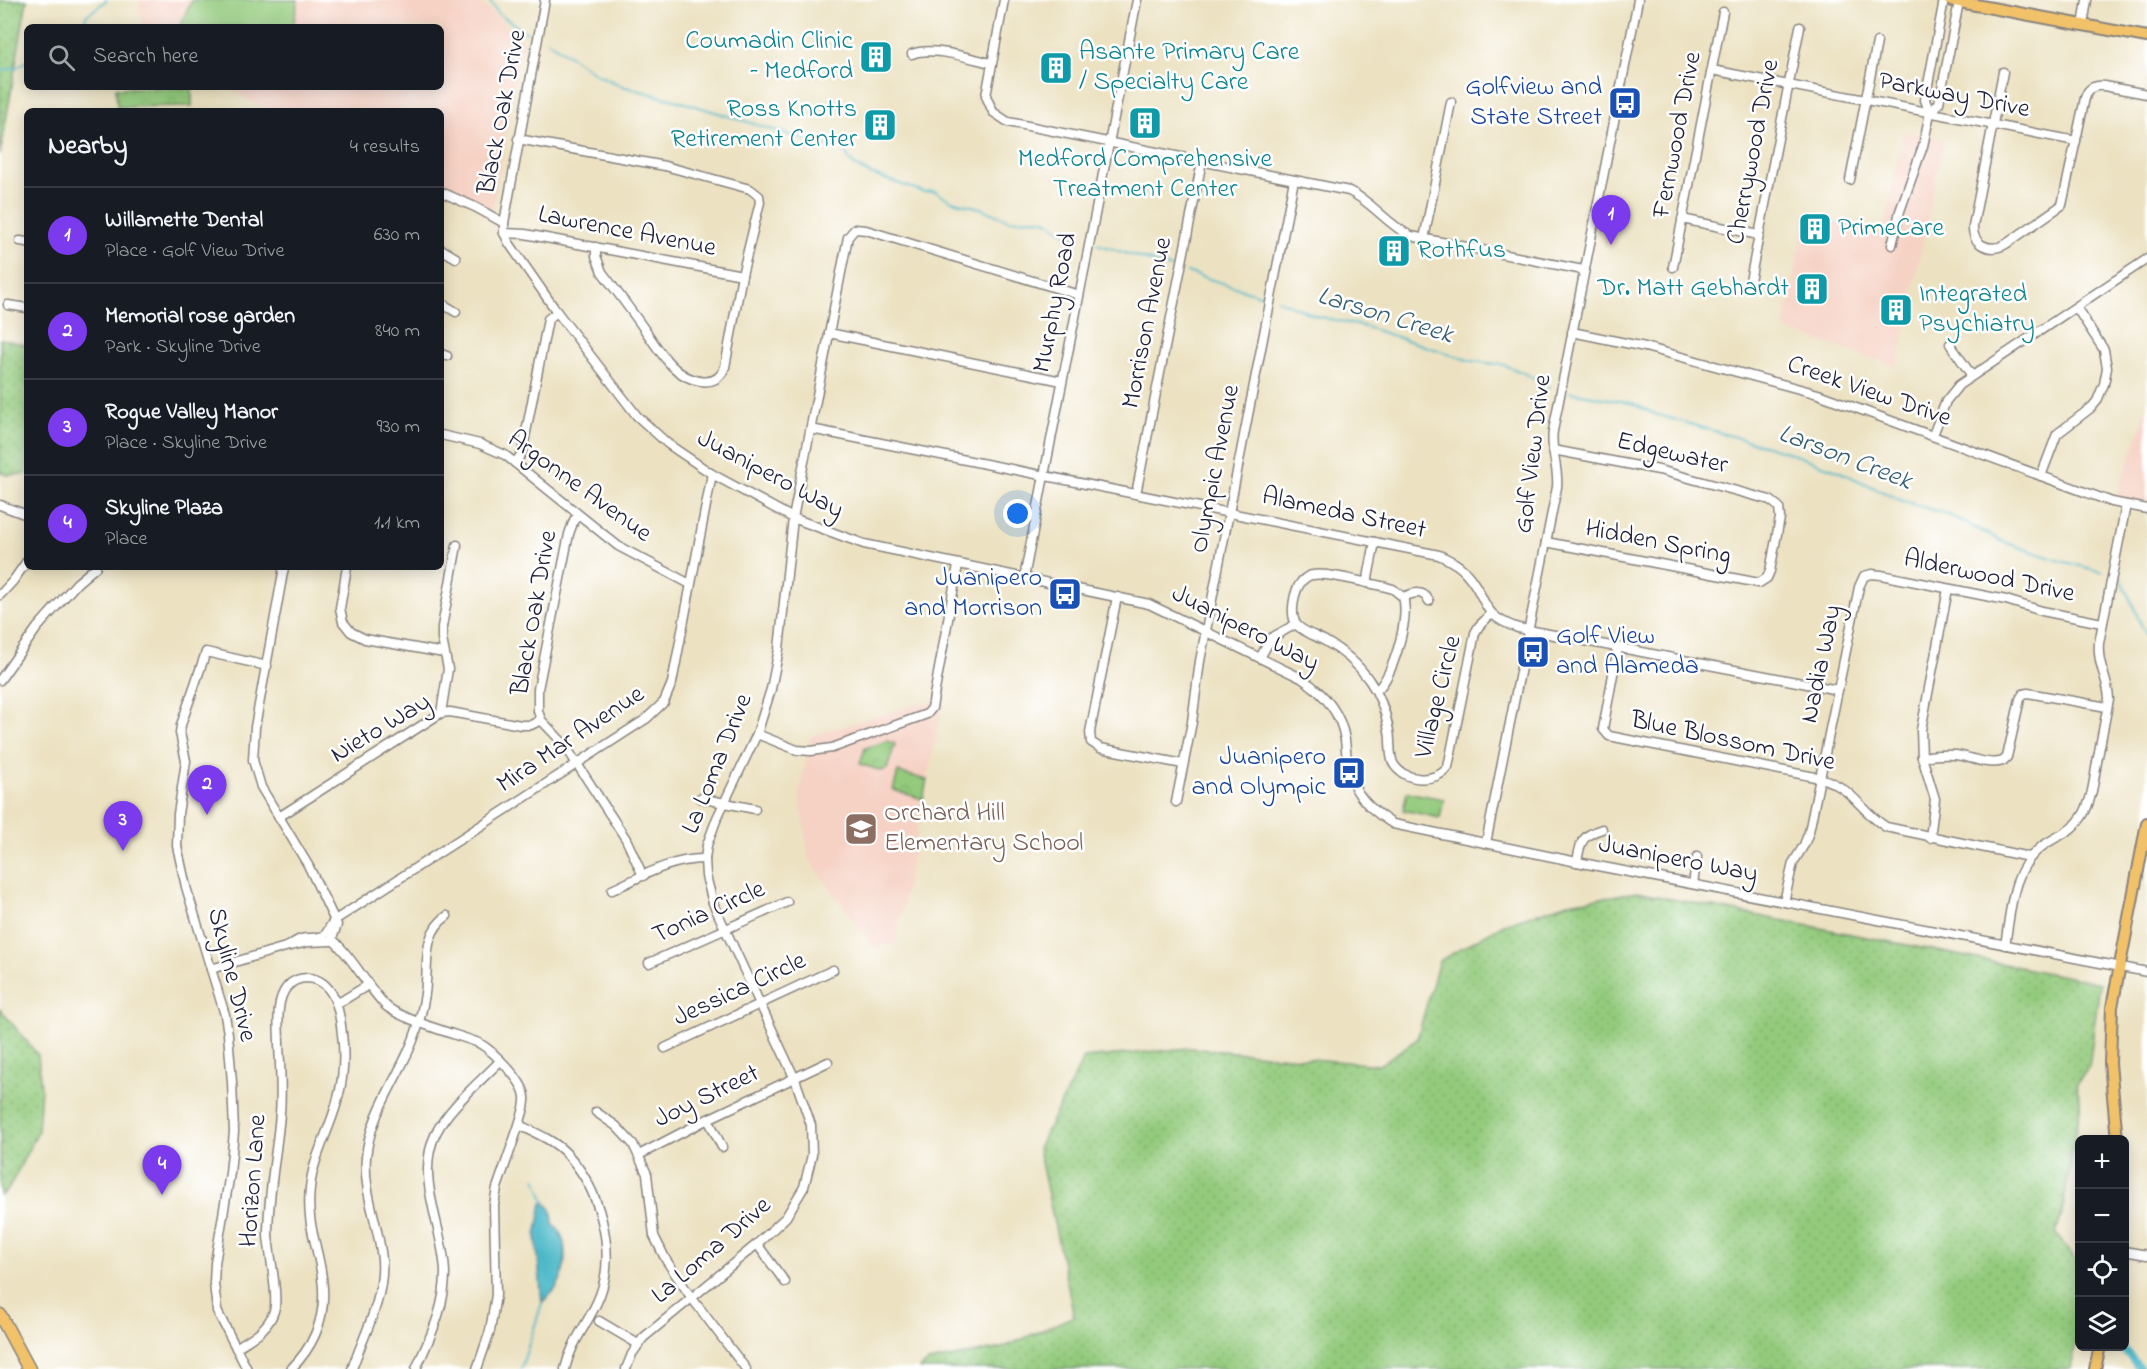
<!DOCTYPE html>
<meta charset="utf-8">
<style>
body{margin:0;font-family:"Indie Flower",sans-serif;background:#242831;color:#f1f3f6}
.controls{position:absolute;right:18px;bottom:18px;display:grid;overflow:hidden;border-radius:9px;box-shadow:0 3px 15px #0003}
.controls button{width:54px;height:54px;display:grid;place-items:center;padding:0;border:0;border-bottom:2px solid #363941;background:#171b24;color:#f1f3f6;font:30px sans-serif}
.you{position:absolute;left:1018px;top:514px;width:21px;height:21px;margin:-15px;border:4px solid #fff;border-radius:50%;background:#1a73e8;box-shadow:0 0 0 9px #1a73e833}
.badge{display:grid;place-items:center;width:39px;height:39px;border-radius:50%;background:#7c3aed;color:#fff;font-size:20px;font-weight:700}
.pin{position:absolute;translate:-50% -50px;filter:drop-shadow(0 2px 3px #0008)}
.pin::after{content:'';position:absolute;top:32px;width:21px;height:18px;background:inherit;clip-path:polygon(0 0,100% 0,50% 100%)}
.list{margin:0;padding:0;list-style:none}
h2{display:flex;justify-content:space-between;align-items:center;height:78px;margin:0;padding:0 24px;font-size:26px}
h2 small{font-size:20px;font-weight:400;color:#9ea1a6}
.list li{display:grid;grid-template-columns:39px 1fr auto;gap:18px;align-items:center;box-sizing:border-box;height:96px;padding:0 24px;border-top:2px solid #363941}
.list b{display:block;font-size:22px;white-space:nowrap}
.list p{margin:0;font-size:20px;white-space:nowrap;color:#9ea1a6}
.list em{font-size:20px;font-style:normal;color:#9ea1a6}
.icon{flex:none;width:33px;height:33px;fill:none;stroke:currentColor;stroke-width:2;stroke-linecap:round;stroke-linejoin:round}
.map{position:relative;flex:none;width:2147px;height:1369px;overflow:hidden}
.search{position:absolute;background:#171b24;box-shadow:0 3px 15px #0003;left:24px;top:24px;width:420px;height:66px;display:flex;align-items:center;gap:15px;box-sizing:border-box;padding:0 21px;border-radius:9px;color:#9ea1a6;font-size:22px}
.panel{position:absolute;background:#171b24;box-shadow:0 3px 15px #0003;left:24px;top:108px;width:420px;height:462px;border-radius:9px}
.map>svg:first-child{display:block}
.built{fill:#f6d2c4}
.grass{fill:url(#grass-dots);stroke:#5a765c;stroke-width:1.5}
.park{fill:url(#park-crowns);stroke:#5a765c;stroke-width:1.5}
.pitch{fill:#93ca7c;stroke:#5a765c;stroke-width:1.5}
.water{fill:#4cb8c8;stroke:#376d82;stroke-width:1.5}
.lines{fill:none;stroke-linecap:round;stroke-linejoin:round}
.stream{stroke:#4cb8c8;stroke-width:2}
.canal{stroke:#4cb8c8;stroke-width:8}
.minor-casing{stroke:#87827e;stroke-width:11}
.major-casing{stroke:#87827e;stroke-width:14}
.highway-casing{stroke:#87827e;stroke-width:15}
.minor{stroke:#fff;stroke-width:8}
.major{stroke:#f2c26a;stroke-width:10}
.highway{stroke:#f2c26a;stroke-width:12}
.labels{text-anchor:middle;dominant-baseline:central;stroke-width:5;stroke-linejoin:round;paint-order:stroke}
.culture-label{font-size:26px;fill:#0d838f;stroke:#fff;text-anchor:start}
.transit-label{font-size:26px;fill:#164399;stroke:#fff;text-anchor:end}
.street-label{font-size:26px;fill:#22223b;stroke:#fff}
.education-label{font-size:26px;fill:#785e54;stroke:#fff;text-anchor:start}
.water-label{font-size:27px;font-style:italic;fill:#335e73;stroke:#fff}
</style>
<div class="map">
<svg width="2147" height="1369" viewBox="0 0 2147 1369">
<defs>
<pattern id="grass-dots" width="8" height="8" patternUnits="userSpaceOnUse" patternTransform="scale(1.5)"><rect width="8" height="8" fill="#93ca7c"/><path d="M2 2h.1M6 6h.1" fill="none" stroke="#7ead6c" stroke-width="1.8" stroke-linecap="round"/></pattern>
<pattern id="park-crowns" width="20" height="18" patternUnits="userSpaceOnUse" patternTransform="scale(1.5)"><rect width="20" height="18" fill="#93ca7c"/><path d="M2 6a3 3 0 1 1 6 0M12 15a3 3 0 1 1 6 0" fill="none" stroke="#7ead6c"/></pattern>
</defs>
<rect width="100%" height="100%" fill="#fff"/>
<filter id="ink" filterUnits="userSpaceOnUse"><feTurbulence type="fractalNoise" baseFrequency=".0167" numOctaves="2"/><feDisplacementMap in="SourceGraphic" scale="12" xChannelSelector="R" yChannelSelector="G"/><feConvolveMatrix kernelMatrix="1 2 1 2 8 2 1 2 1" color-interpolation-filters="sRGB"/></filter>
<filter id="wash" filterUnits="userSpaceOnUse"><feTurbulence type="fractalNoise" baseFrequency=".008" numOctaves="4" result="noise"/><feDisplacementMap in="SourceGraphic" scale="24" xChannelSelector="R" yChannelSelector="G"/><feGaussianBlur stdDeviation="1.35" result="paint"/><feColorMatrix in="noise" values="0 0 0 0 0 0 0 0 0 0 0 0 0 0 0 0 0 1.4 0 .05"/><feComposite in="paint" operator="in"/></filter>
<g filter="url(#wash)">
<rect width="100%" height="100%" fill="#ece2c2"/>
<g class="built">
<path d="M139 0H478L523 40 492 211 441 185V111H270L225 87H441V27H144Z"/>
<path d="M1904 131 1944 139 1897 367 1784 329 1805 216 1884 231Z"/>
<path d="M2147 398V503L2116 497 2142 425Z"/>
<path d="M924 702 942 704 895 945 872 946 809 859 799 795 811 736Z"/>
</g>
<g class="grass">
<path d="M0 0H27L0 155Z"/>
<path d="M0 339 27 345V474L8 475 0 473Z"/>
<path d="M1637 892 2100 983 2089 1067 2076 1085 2080 1099V1109L2062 1214 2056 1233C2063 1243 2073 1254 2077 1265 2087 1290 2076 1343 2071 1369H920L928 1362 1002 1348 1074 1316 1038 1148 1084 1058 1189 1048 1379 1065 1417 1039 1439 961 1504 924 1568 903Z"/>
<path d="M0 1009 38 1055 41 1088 38 1131 8 1190 0 1196Z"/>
</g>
<g class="park">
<path d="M192 87V106L117 107 116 88Z"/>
<path d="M887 741 895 744 887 769 882 771 860 764 865 748Z"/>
<path d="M898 772 927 780 923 799 893 790Z"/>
</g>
<g class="pitch">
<path d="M192 0H298L293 27H179Z"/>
<path d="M1407 792 1444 799 1440 818 1403 810Z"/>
</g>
<path class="water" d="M542 1203H546L552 1211 553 1224C570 1238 567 1271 556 1288 552 1294 546 1298 542 1303L536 1236Z"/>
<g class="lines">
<g class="stream">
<path d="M489 0 499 14 527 33"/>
<path d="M84 27 86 16 107 0"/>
<path d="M548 41 596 74 622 86 689 104 816 143 826 145 836 143 842 144 849 160 857 167 870 174 924 192 934 191 952 201 980 208 1009 220 1042 219 1051 223 1065 233 1080 238"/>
<path d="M0 71 18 67 27 61"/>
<path d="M1097 244 1172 268"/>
<path d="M1187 272 1263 296"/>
<path d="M1278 300 1316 316 1366 327 1471 361 1504 365 1526 374 1549 388"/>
<path d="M1570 392 1631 403 1655 414 1787 452 1834 469 1900 500 1949 515 2004 542 2054 559 2103 572"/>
<path d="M2120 576 2147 638"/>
<path d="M536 1178 545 1203"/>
<path d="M521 1369 542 1303"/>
</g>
<path class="canal" d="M2119 1346 2129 1355 2140 1369"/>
</g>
</g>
<g filter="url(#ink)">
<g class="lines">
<defs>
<g id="minor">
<path d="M545 0 504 223V233L509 243 557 312 637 416 668 444 712 474 793 518 864 544 1149 604 1301 678C1324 693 1341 712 1345 740 1347 754 1346 768 1352 781 1360 801 1376 813 1393 824L1577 862 2147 972"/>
<path d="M1004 0 986 96 993 112 1008 122 1349 191C1373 202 1387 225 1411 236L1583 270"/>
<path d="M2083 26 2087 0"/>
<path d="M912 54C933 46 969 58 991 63"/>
<path d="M1712 70 2076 141"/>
<path d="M2003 72 1973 226C1972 245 1990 253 2006 244L2062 205 2085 98C2088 88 2094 85 2104 86L2147 94"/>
<path d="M1930 113 1939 103 1959 2"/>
<path d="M518 139 665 166 750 189 759 196 760 202 742 275 725 367C716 392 686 380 672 366 663 357 656 346 649 336 634 314 618 293 602 272L596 256V247"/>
<path d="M1850 180 1877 42"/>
<path d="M441 192 475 207 504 223"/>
<path d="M1682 219 1759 235"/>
<path d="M504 233 525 234 742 275"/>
<path d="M1424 239 1451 102"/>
<path d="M20 241 27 242"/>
<path d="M1892 245 1900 211 1923 146 1930 113 1925 100 1944 0"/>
<path d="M441 249 456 258"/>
<path d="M1673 267 1723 12"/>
<path d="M1749 286 1800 27"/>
<path d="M441 303 456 312"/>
<path d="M8 305 27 308"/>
<path d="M1572 332 1645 347 1818 394 2112 502 2147 509"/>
<path d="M829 333 1062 381"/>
<path d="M1950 344 1972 376"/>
<path d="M441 354 447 356"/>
<path d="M811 429 1439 555C1450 560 1460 565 1467 574 1489 599 1478 614 1518 628L1838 690"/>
<path d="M441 435 480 444 505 455 618 546 690 584"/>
<path d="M1933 435 1946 401 1959 385 2147 259"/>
<path d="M515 463 522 453 548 319 557 312"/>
<path d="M2041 476 2057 434 2092 407 2097 401 2104 384 2107 368 2104 350 2076 307"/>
<path d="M1136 494 1202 161"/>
<path d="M0 505 27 515"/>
<path d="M1546 542 1759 583 1767 578 1770 571 1780 518 1779 507 1770 500 1659 470 1553 450"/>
<path d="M347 567 340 608 343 622 351 632 365 639 444 653"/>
<path d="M1024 578 1137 0"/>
<path d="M1367 583 1375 542"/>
<path d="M0 595 13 581 27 561"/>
<path d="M1117 597 1090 732 1091 742 1100 748 1183 764"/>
<path d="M1403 597C1413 593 1423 589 1429 601"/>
<path d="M1618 647 1603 729 1609 736 1820 778C1854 788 1859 810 1886 827L2029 857"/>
<path d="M1260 658 1271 638 1296 624"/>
<path d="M0 680 37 628 77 583 96 567"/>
<path d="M1376 691C1393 677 1410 618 1403 597L1393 589 1386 587C1370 584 1327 572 1313 575 1309 575 1305 578 1302 581 1294 590 1289 615 1297 625 1304 633 1317 636 1325 641 1343 651 1358 664 1369 680 1380 695 1386 713 1389 731 1391 741 1389 754 1393 763 1403 782 1436 784 1448 767L1475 633 1479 626 1491 614"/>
<path d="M441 713 448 669 442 639V627L457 545"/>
<path d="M541 720 538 711V689L569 534 574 520 579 516"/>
<path d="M757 734 797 750 811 751 832 748 927 714 932 708 934 696 958 565"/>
<path d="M1922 757C1933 755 1944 754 1956 755 1971 757 1988 766 2003 761L2007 757 2020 699 2023 694 2028 693 2107 707"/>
<path d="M700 798 755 809"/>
<path d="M1176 802 1192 722 1200 661 1294 180"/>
<path d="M279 817 441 713 450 712 521 725H531L541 720 564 744 626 839 643 876"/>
<path d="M1930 838 1935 799 1922 757 1921 730 1948 589"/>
<path d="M1486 843 1557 487C1559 468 1550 450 1553 431L1638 0"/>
<path d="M1577 862C1580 842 1582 835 1602 829"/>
<path d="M1693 884 1697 857"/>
<path d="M612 890C641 877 672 858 705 859"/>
<path d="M1784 902 1793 863 1804 845 1809 832 1859 587 1864 576 1872 574 1881 575 2006 600 2042 611 2102 623"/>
<path d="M333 940C354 959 366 985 385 1005 399 1019 458 1035 479 1043 493 1051 524 1081 525 1097 526 1107 521 1117 519 1125"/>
<path d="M2005 945C2011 912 2011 871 2040 848 2055 836 2072 833 2083 815 2092 800 2094 780 2097 762 2101 741 2105 720 2109 699 2108 678 2097 665 2099 643L2126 505"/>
<path d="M289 946C305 933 309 941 323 936 329 933 329 924 335 920L646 719 664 702 672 683 712 474"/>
<path d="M649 963 787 902"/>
<path d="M211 969 289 946 308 942 331 941 337 925 308 865 261 787 253 760 255 727 284 567"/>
<path d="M337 1004 368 985"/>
<path d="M665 1048 833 970"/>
<path d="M596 1112 616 1126 633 1144 647 1174 654 1236 666 1260 691 1297 746 1369"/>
<path d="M708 1119 722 1147"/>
<path d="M639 1155 708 1119 828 1062"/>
<path d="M757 1244 785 1282"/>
<path d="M2124 1251 2147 1255"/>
<path d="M599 1321 638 1344"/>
<path d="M236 1348C251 1338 268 1330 274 1311 279 1297 269 1253 268 1235 268 1193 277 1153 280 1113 282 1090 280 1067 279 1044 279 1027 275 1001 287 987 292 981 300 978 307 978 335 979 340 1013 342 1034 345 1056 343 1081 337 1102 329 1132 313 1157 310 1188 306 1225 318 1245 322 1278 327 1313 316 1344 291 1369"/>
<path d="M247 1369 217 1311 214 1283 215 1263 230 1173 234 1132 232 1082 228 1034 225 1015 186 887 177 846 178 814 186 761 180 733 181 725 206 652 267 666"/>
<path d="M352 1369C364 1334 385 1298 382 1260 379 1225 363 1192 366 1157 371 1105 409 1067 420 1018 423 1006 426 994 426 982 428 957 424 932 447 916"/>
<path d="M416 1369C430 1337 445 1309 445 1273 444 1228 414 1177 436 1133 449 1107 480 1082 500 1061"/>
<path d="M477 1369 490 1331 496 1295 494 1205 497 1188 519 1125C536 1133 553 1140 566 1153 599 1187 617 1250 600 1295 590 1322 572 1339 565 1369"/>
<path d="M626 1369 632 1354 643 1338 757 1244 786 1217 804 1187 812 1155 811 1125 795 1079 713 903 706 876 705 859 707 845 717 818 757 734 771 689 779 649 793 518 848 237 855 229 866 230 1079 295"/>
</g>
<g id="major">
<path d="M1949 0 2147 37"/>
<path d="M2117 1140 2110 1063 2112 1007 2147 823"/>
<path d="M2095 1369 2100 1346"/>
</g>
<path id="highway" d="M0 1315 29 1369"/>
</defs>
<use href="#minor" class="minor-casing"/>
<use href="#major" class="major-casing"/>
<use href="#highway" class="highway-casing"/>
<use href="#minor" class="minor"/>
<use href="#major" class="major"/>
<use href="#highway" class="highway"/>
</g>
</g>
<defs>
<symbol id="building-square" viewBox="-11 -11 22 22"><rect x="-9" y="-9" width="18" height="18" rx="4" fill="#0f9aa8" stroke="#fff"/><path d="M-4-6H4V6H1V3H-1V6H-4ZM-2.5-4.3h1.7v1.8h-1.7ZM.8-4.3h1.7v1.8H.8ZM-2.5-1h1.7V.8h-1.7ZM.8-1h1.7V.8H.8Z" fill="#fff"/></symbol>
<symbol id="bus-square" viewBox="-11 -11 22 22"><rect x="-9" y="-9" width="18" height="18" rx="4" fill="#1a4fb4" stroke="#fff"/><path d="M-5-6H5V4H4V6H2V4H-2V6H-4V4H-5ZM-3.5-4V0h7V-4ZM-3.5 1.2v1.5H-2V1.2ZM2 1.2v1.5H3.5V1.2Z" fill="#fff"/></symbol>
<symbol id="school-square" viewBox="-11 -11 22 22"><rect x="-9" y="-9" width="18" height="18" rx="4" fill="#8d6e63" stroke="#fff"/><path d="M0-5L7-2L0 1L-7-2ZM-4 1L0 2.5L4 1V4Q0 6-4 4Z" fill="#fff"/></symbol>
</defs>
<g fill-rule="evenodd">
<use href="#building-square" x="857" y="38" width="38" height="38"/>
<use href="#building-square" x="1037" y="49" width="38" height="38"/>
<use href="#bus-square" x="1606" y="84" width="38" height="38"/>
<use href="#building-square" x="1126" y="104" width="38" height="38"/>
<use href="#building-square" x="861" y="106" width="38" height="38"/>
<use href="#building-square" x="1796" y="210" width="38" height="38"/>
<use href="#building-square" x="1375" y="232" width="38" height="38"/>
<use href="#building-square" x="1793" y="270" width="38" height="38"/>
<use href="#building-square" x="1877" y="291" width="38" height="38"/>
<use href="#bus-square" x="1046" y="575" width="38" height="38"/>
<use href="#bus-square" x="1514" y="633" width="38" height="38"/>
<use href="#bus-square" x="1330" y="754" width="38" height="38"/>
<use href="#school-square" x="842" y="810" width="38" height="38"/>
</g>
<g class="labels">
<g class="culture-label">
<text x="853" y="42" text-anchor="end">Coumadin Clinic<tspan x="853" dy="30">– Medford</tspan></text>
<text x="1079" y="53">Asante Primary Care<tspan x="1079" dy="30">/ Specialty Care</tspan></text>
<text x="857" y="110" text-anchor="end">Ross Knotts<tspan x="857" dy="30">Retirement Center</tspan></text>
<text x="1145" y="160" text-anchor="middle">Medford Comprehensive<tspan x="1145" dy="30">Treatment Center</tspan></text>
<text x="1838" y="229">PrimeCare</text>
<text x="1417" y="251">Rothfus</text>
<text x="1789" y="289" text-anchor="end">Dr. Matt Gebhardt</text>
<text x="1919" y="295">Integrated<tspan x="1919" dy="30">Psychiatry</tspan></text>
</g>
<g class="transit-label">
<text x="1602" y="88">Golfview and<tspan x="1602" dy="30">State Street</tspan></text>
<text x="1042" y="579">Juanipero<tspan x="1042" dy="30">and Morrison</tspan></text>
<text x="1556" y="637" text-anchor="start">Golf View<tspan x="1556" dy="30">and Alameda</tspan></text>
<text x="1326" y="758">Juanipero<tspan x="1326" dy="30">and Olympic</tspan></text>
</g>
<g class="street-label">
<text transform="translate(1954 96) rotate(11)">Parkway Drive</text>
<text transform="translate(503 112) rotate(-79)">Black Oak Drive</text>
<text transform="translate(1678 135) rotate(-79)">Fernwood Drive</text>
<text transform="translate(1754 152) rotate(-79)">Cherrywood Drive</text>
<text transform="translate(627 232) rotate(11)">Lawrence Avenue</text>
<text transform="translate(1056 303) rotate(-79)">Murphy Road</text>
<text transform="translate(1148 323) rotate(-79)">Morrison Avenue</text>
<text transform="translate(1869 392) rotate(19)">Creek View Drive</text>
<text transform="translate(1534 454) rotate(-83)">Golf View Drive</text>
<text transform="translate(1672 454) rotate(13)">Edgewater</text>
<text transform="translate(1216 469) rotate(-79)">Olympic Avenue</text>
<text transform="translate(770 475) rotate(28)">Juanipero Way</text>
<text transform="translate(579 487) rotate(36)">Argonne Avenue</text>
<text transform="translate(1344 514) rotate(12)">Alameda Street</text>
<text transform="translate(1658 543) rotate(11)">Hidden Spring</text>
<text transform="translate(1989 577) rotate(12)">Alderwood Drive</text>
<text transform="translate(535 613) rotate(-80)">Black Oak Drive</text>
<text transform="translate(1245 629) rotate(27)">Juanipero Way</text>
<text transform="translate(1822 664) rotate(-78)">Nadia Way</text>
<text transform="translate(1439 697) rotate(-76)">Village Circle</text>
<text transform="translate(381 729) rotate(-31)">Nieto Way</text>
<text transform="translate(571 740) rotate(-34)">Mira Mar Avenue</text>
<text transform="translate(1733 742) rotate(12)">Blue Blossom Drive</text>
<text transform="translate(718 764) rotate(-68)">La Loma Drive</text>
<text transform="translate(1678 860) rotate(11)">Juanipero Way</text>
<text transform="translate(709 913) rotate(-24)">Tonia Circle</text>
<text transform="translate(231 975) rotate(76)">Skyline Drive</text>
<text transform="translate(740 990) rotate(-25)">Jessica Circle</text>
<text transform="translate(707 1097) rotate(-26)">Joy Street</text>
<text transform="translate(254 1181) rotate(-86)">Horizon Lane</text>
<text transform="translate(712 1251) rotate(-41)">La Loma Drive</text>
</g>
<g class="education-label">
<text x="884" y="814">Orchard Hill<tspan x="884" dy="30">Elementary School</tspan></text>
</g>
<g class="water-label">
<text transform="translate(1385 316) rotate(17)">Larson Creek</text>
<text transform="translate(1845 458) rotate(21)">Larson Creek</text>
</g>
</g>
</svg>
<div class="controls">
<button>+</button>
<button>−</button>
<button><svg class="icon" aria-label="locate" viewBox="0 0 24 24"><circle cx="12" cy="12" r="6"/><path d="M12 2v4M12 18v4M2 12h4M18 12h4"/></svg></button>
<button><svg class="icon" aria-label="layers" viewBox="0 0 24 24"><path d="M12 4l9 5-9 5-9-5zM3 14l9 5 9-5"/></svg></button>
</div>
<div class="you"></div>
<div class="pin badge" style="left:1611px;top:245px">1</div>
<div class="pin badge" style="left:207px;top:815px">2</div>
<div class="pin badge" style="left:123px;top:851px">3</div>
<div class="pin badge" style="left:162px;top:1195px">4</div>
<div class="search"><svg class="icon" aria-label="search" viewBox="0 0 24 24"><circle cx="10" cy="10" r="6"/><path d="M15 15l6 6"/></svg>Search here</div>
<section class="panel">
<h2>Nearby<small>4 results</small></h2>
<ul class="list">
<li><span class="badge">1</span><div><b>Willamette Dental</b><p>Place · Golf View Drive</p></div><em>630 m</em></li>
<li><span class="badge">2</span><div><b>Memorial rose garden</b><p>Park · Skyline Drive</p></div><em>840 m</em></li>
<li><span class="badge">3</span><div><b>Rogue Valley Manor</b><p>Place · Skyline Drive</p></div><em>930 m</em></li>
<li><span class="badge">4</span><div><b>Skyline Plaza</b><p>Place</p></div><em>1.1 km</em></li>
</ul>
</section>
</div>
